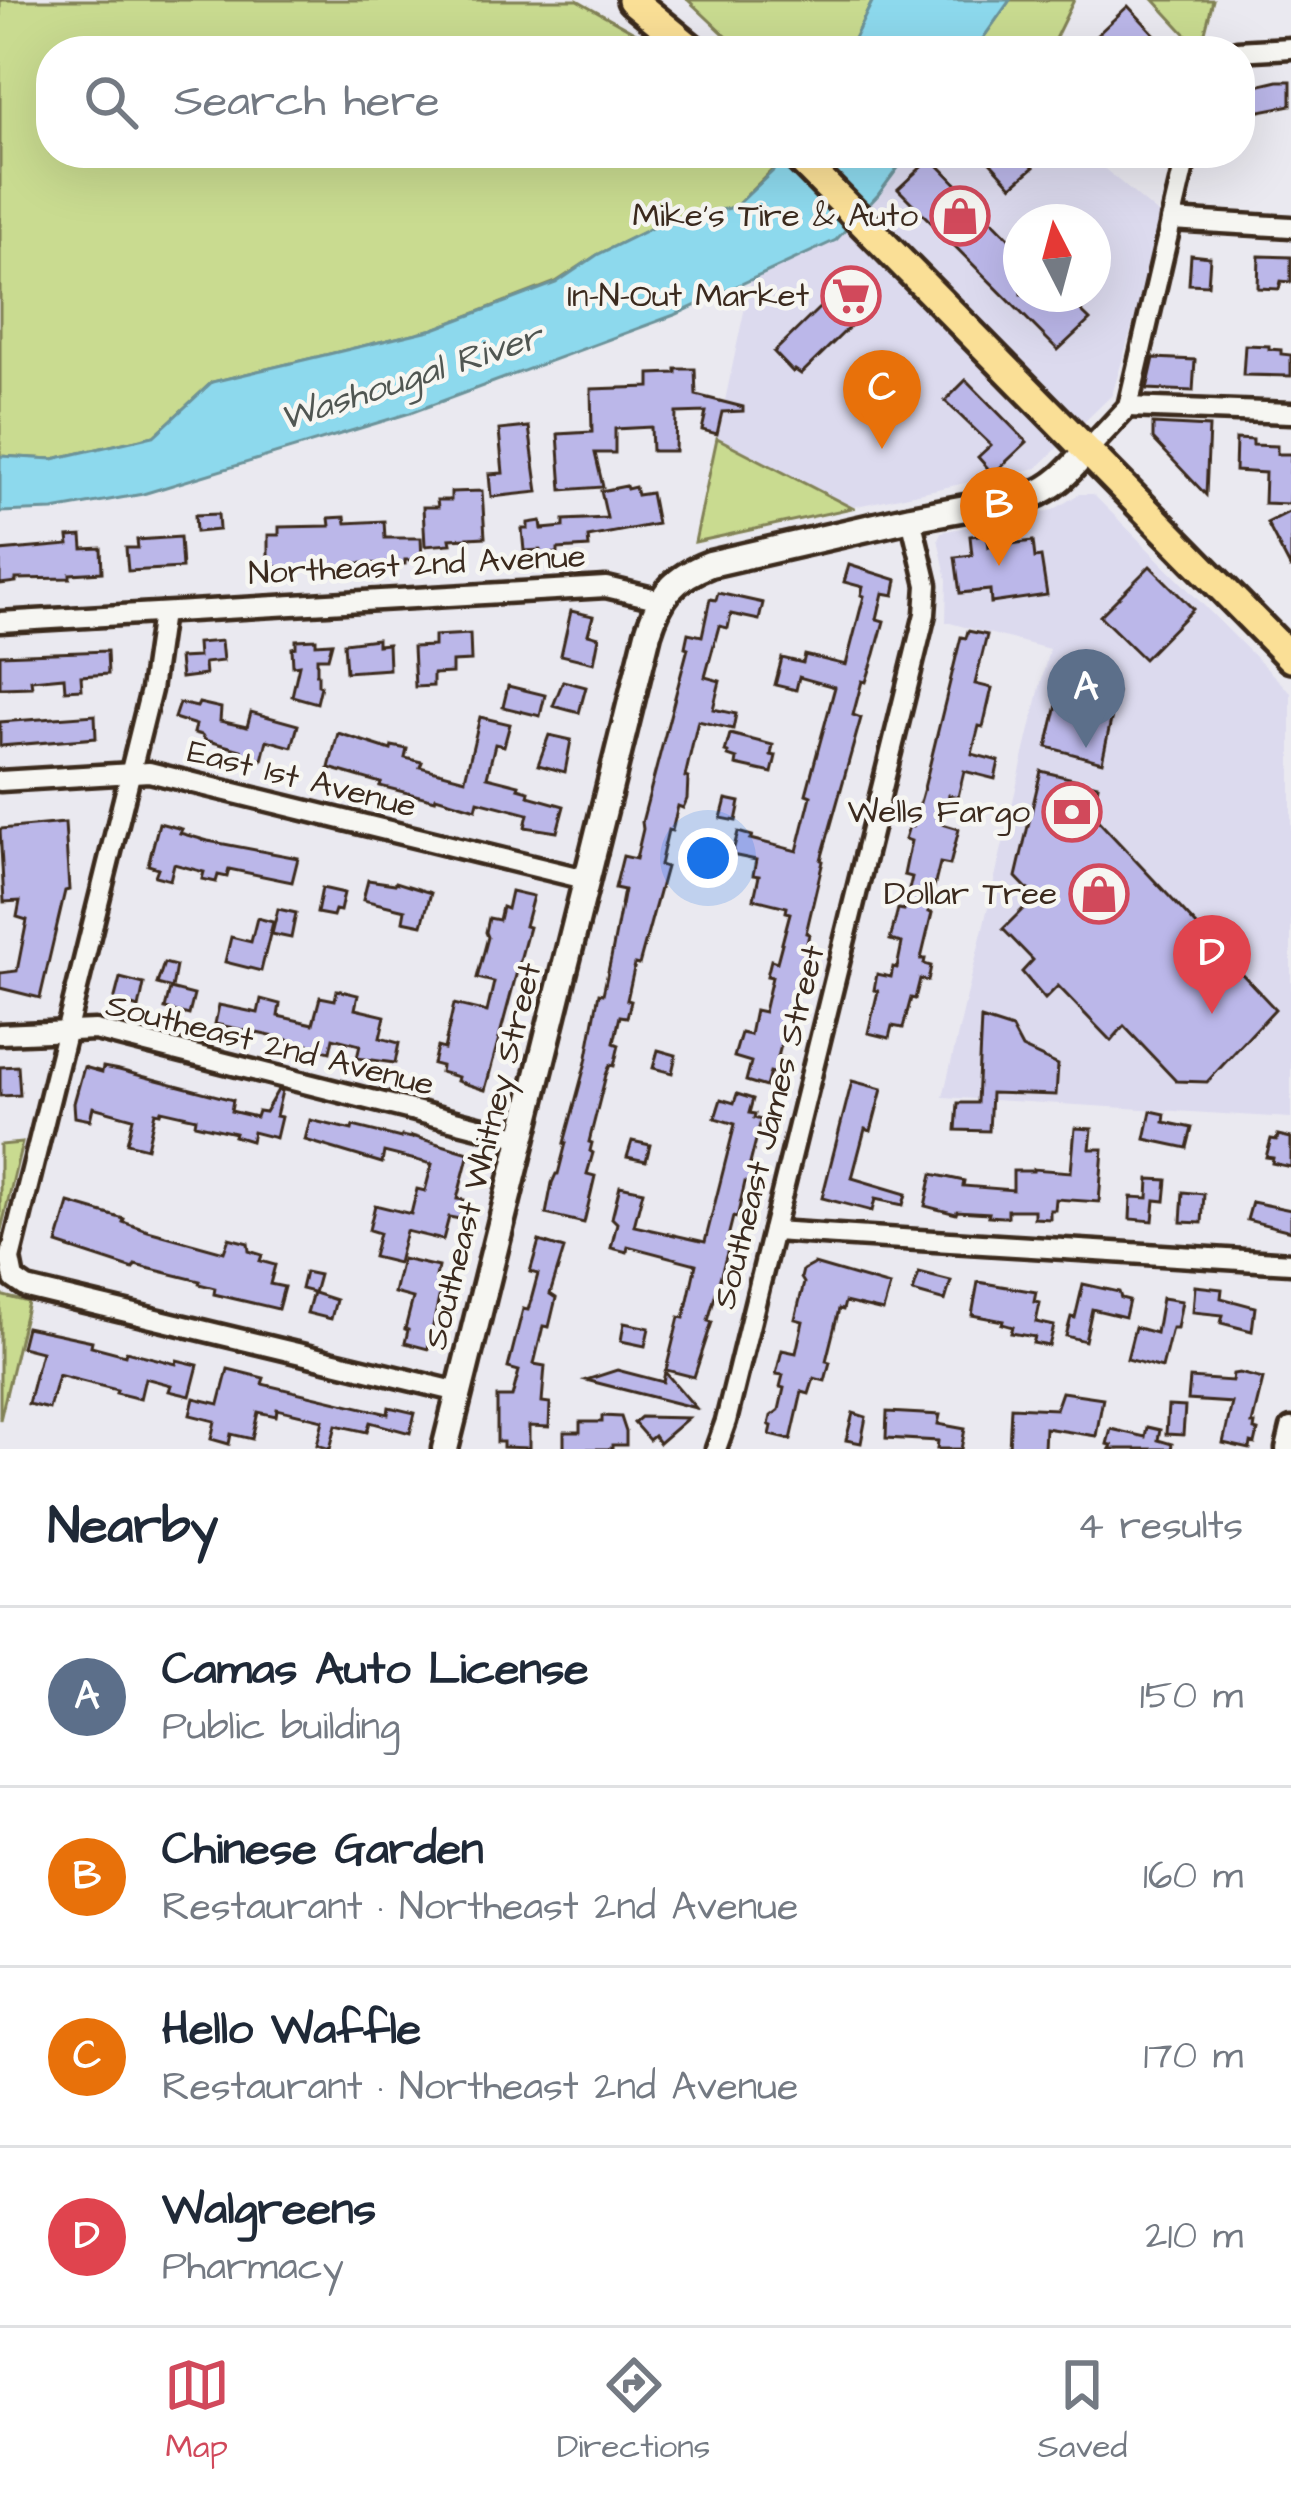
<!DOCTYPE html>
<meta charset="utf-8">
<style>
body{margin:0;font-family:"Architects Daughter",sans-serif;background:#f2f2f3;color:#1f2937}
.compass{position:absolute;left:1003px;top:204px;width:108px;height:108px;border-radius:50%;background:#fff;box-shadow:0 12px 48px #0002;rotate:354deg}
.you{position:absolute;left:708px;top:858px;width:42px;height:42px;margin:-30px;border:9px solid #fff;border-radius:50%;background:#1a73e8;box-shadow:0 0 0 18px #1a73e833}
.badge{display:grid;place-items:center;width:78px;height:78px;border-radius:50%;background:#d1495b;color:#fff;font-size:39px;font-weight:700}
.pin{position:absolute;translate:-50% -99px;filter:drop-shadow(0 3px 6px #0008)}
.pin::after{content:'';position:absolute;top:63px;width:42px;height:36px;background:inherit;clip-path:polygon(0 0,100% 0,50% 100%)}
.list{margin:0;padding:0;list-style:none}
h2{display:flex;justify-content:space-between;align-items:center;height:156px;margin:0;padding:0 48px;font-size:51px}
h2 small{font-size:39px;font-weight:400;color:#747a83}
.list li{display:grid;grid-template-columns:78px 1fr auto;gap:36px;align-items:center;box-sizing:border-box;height:180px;padding:0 48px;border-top:3px solid #e0e1e3}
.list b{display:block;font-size:45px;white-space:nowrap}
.list p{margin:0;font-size:39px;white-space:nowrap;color:#747a83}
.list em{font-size:39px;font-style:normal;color:#747a83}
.icon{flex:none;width:66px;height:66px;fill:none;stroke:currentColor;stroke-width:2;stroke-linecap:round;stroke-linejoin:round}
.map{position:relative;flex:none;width:1291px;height:1449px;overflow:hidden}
.search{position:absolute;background:#fff;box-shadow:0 12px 48px #0002;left:36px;right:36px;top:36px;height:132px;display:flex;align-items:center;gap:30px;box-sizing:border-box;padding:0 42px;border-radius:48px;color:#747a83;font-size:45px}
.sheet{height:876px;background:#fff}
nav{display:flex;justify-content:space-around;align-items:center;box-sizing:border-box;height:168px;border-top:3px solid #e0e1e3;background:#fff;font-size:33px;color:#747a83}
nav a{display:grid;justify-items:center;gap:6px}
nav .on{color:#d1495b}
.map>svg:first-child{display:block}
.built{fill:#dcdaee;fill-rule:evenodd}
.green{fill:#c9db90;stroke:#828257;stroke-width:3}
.water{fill:#8dd9ed;stroke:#6c939a;stroke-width:3}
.building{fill:#bbb7e9;stroke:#3b2a1e;stroke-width:3}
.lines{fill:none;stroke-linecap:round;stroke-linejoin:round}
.street-casing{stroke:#3b2a1e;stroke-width:27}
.secondary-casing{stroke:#3b2a1e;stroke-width:33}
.primary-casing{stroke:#3b2a1e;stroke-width:36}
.street{stroke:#f6f6f2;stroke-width:18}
.secondary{stroke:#f6f6f2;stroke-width:24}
.primary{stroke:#fadf96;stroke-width:27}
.labels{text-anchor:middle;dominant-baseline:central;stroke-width:9;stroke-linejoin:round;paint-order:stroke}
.poi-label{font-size:33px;fill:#3b2a1e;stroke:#f6f6f2;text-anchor:end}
.street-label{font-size:33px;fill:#3b2a1e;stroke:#f6f6f2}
.water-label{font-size:36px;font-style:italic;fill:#505652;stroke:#f6f6f2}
</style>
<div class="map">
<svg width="1291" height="1449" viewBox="0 0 1291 1449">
<rect width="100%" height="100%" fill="#eae9f0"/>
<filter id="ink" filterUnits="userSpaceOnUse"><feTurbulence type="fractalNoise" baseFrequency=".00833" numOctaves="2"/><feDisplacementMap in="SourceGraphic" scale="24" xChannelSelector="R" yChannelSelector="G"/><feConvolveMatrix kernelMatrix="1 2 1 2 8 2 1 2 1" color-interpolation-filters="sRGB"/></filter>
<g filter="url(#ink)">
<g class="built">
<path d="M911 153H1086L1164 219 1112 395 1037 468 852 507 717 438 751 279 836 240 878 195ZM1021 222H1093V294H1021Z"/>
<path d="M1079 494H1093L1291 693V1118L943 1097 1049 649 946 622 947 580 938 539 941 532 1053 510Z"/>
</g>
<g class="green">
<path d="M0 0H577L643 37 658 51H51V153H770L780 162 735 207 666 221 597 255 556 282 434 329 212 382 154 436 53 459 0 456Z"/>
<path d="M688 0H873L848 51H742Z"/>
<path d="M1010 0H1074L1049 51H974Z"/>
<path d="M1154 0H1213L1204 36H1192L1191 40Z"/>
<path d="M717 438 852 508 695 542Z"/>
<path d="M22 1143 0 1234V1145Z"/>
<path d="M0 1295 28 1302 0 1420Z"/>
</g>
<g class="water">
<path d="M873 0H1010L974 51H848Z"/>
<path d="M792 153H909L878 195 836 240 677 314 410 413 143 494 53 510 0 512V456L53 459 154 436 212 382 434 329 556 283 597 255 666 221 735 207Z"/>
</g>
<g class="building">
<path d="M1128 6 1159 39 1146 51H1112L1097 35Z"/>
<path d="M1278 81H1291V105L1240 115V90Z"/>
<path d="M982 153H1019L1034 167 1012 186Z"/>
<path d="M931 158 1021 250V294H1063L1090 320 1058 350 898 189Z"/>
<path d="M1191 255 1210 257 1208 285 1189 284Z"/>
<path d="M1259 256 1291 257V282L1281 281 1279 289 1258 288Z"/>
<path d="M852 276 861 285 859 290 874 303 801 374 795 370 793 372 774 352Z"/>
<path d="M1245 345 1269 346V349L1281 350V354L1291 355V376L1243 375Z"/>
<path d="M1154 358 1195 360 1193 391 1147 389Z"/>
<path d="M676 369H695L696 395 743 407V411L722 412 717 434 702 430 706 412 676 413 675 451H652L651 427 615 429V453H595L603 487 562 490 558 434 592 432 591 389 650 387V374L676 373Z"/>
<path d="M966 380 1027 442 993 474 978 457 991 445 945 401Z"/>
<path d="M1153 424 1209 427 1206 495 1153 439Z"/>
<path d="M529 427 538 492 491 497 489 474 503 473 499 430Z"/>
<path d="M1236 439 1253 440V445L1277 446V454H1291L1289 504 1264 503 1265 473 1235 471Z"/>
<path d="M626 486 627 489 635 487 637 495 651 493 657 524 588 537 589 547 558 549V553L540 555V550L524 551 522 529H528V523L541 521 542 529 564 527V520L607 518 601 491Z"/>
<path d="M482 491 485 537 450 539 451 544 425 546 423 507H438L437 500H451V492Z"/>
<path d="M1291 511V569L1267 523Z"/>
<path d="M218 514 219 530 196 532 195 515Z"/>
<path d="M345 517 346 523 384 521 385 538H421L422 560H405V564L348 563V567H268V535H279V527L330 526 329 518Z"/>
<path d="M987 534 989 547 1033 541 1035 558 1041 557 1047 595 991 603 990 590 960 593 955 557 972 555 970 536Z"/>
<path d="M82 536 83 549 101 548 102 572 70 574V578L16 579V582L0 584V551L69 545 68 537Z"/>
<path d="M180 537 182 568 128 571 126 548H138L137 540Z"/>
<path d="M849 565 897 580 894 595 883 593 877 619 884 621 875 654 866 682 862 681 853 715 861 718 821 860 823 861 806 933 809 934 805 952 778 1057 782 1058 777 1074 770 1072 766 1087 746 1081 751 1062 734 1057 741 1033 750 1035 755 1010 764 1012 772 977 767 976 771 960 777 962 790 913 786 912 787 907 754 899 759 876 753 875 756 860 732 855 738 832 752 836 750 839 797 851 811 796 806 794 835 687 799 677 796 690 775 685 782 658 803 663 805 655 846 665 864 596 861 595 863 587 844 582Z"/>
<path d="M1150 566 1193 609 1144 659 1100 616Z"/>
<path d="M718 593 763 603 759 620 731 614 728 628 719 626 705 677 720 681 713 709 736 714 733 729 698 721 685 777 688 778 687 799 683 808 678 806 672 831 668 830 660 865 666 867 639 965 635 964 627 1000 631 1001 627 1017 620 1016 614 1043 619 1045 614 1066 610 1065 606 1075 589 1142 592 1143 590 1151 593 1153 587 1174 595 1176 584 1223 546 1214 552 1183 556 1174H558L566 1143H564L586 1062 599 993 603 994 611 958 624 890 615 888 623 856 636 859 643 829 642 822 688 648 685 647 688 633 702 636 710 599 716 600Z"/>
<path d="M571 611 593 616 588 634 599 637 594 663 561 655Z"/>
<path d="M968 631 987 635 975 684 992 688 983 727 979 726 972 754 999 761 995 779 964 771 958 797 949 795 942 824 959 829 950 865 940 863 928 912 932 913 921 959H925L924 964 931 966 928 981 920 979 915 999 911 998 903 1028 892 1026 889 1038 868 1033 878 991 874 990 877 974 891 977 893 967 897 968 902 943 890 940 898 909 904 910 912 877 904 875 911 841 905 839 909 826 913 827 924 788 961 637 966 638Z"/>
<path d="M470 634 471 661 452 662V673L433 674V686L415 687 413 647 434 646V636Z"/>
<path d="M316 639V644L332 643 328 658H317V674H315H318V685L321 686 317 703 292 696 299 665 293 666 292 648 296 647V640Z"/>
<path d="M377 639V645L388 644 389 669 346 672 344 643Z"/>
<path d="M221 641 223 661 204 663 205 675 181 678 179 658 198 657 197 643Z"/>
<path d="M107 651 108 674 81 676 82 689 65 690 64 677 31 680 32 687 0 688V655Z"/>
<path d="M1063 679 1117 692 1102 762 1047 747Z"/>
<path d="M563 681 586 687 579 713 553 706Z"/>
<path d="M508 686 545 695 540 716 503 707Z"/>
<path d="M179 703 197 707 199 703 221 708 220 721 247 727 251 712 298 725 292 747 267 740 262 760 240 754 241 750 205 740 202 735 194 733 196 725 174 718Z"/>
<path d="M95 715 96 738 0 746V722Z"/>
<path d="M480 717 510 724 504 746 495 744 487 777 519 785 518 788 529 791 528 796 564 806 557 832 525 827 528 814 478 801 476 809 436 797 435 800 380 786 381 783 329 768 338 733 391 750 392 746 407 749 405 758 422 762 420 767 465 779Z"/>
<path d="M730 734 773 745 771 755 776 756 772 773 736 765 737 759 728 756V753L725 752Z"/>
<path d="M549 735 571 740 565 772 538 765Z"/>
<path d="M1041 771 1098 785 1092 814 1275 1009 1207 1082 1176 1081 1124 1026 1111 1041 1058 986 1045 999 1022 972 1033 960 1003 929 1035 897 1016 877Z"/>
<path d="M726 799 740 802 736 821 721 818Z"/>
<path d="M65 823 69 890 65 891 40 998 0 988V973L17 971 27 920 17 917 20 901 4 902 0 829Z"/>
<path d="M159 823 182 829 180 833 208 841 298 858 292 882 229 869 227 877 218 875 216 882 202 879 204 872 174 864 170 880 155 876 158 868 148 865Z"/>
<path d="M368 880 395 884 396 882 431 893 422 925 403 921 405 910 363 900Z"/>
<path d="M322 888 344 893 340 911 335 910 333 916 317 913Z"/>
<path d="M511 891 533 896 525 926 529 927 485 1090 457 1081 458 1077 440 1072 441 1066 433 1064 437 1047 444 1049 454 1004 487 1012 494 982 477 978 488 937 486 932 489 918 499 920 502 907 507 909Z"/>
<path d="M278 909 296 913 291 938 272 934Z"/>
<path d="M257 918 273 922 261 971 225 962 231 937 251 942Z"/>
<path d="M164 963 176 966 172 988 157 984Z"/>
<path d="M120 978 144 984 139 1008 114 1001Z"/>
<path d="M170 989 194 995 189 1015 165 1009Z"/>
<path d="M337 990 358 995 355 1009 385 1016 380 1038 399 1043 395 1063 357 1058 360 1045 333 1038 330 1052 307 1046 308 1044 215 1024 219 1005 258 1013 261 999 280 1004 278 1016 313 1024 320 997 335 1000Z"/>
<path d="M981 1019 1012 1029 1022 1048 1058 1065 1056 1095 991 1093 989 1131 956 1130 958 1103H977Z"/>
<path d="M658 1050 676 1055 672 1073 653 1068Z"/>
<path d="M18 1066 20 1095 0 1096V1067Z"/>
<path d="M84 1067 102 1072 103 1067 119 1070 233 1100 231 1111 256 1117 258 1111 265 1112 278 1090 282 1091 276 1116 281 1117 276 1138 253 1132 251 1141 234 1136 235 1133 195 1124 196 1118 161 1110 160 1113 155 1112 147 1148 127 1143 133 1118 93 1107 90 1120 75 1117 74 1103Z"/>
<path d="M852 1081 882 1089 871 1131 865 1129 852 1178 906 1194 903 1205 875 1199 872 1211 822 1198Z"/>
<path d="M737 1094 753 1099 749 1113 755 1114 754 1118 761 1120 750 1164 754 1165 749 1183 745 1182 737 1218 733 1217 726 1245 729 1246 708 1321 712 1322 694 1377 666 1370 679 1317 684 1318 696 1264 628 1246 627 1252 611 1248 617 1223 612 1218 620 1186 643 1191 634 1226 705 1242 735 1124 715 1118 721 1099 734 1103Z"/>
<path d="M1151 1111 1165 1114 1164 1122 1192 1128 1187 1148 1145 1139Z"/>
<path d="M310 1120 352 1130 353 1126 401 1138 402 1136 412 1138V1136L469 1153 457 1199 464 1200 460 1219 449 1217 443 1240 406 1231 398 1263 373 1257 379 1233 369 1230 375 1205 411 1214 417 1189 425 1191 432 1164 384 1152 382 1163 305 1140Z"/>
<path d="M1075 1128 1092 1129 1090 1149H1103L1099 1202 1056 1199 1055 1210H1050V1219L1034 1218V1210H1008V1217H1002L988 1216 989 1213 957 1211 956 1214 925 1206 932 1174 964 1181 963 1186 1013 1190V1171H1033V1169L1071 1172Z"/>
<path d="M1278 1135 1291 1138V1167L1272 1163 1273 1158 1266 1157 1271 1139 1277 1140Z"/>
<path d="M632 1141 650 1145 646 1161 627 1157Z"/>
<path d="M1149 1179 1167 1180 1165 1201 1155 1200 1153 1221 1130 1219 1131 1197 1148 1198Z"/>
<path d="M1183 1192 1204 1194 1202 1223 1181 1222Z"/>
<path d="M1252 1202 1291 1210V1231L1247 1220Z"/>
<path d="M69 1203 124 1219 123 1222 148 1231 224 1252 229 1238 248 1243 249 1251 262 1255 260 1261 275 1265 270 1284 284 1287 278 1309 214 1294 215 1288 199 1284 200 1281 135 1265 133 1269 57 1244Z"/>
<path d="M539 1241 564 1249 550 1294 556 1298 549 1327 543 1326 534 1364 545 1366 542 1402 550 1403 549 1427 529 1426V1448L503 1447V1442H497V1397H512L519 1371 508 1368 523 1309 528 1310 531 1300 538 1274 530 1272Z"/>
<path d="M402 1259 438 1267 436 1277 443 1279 428 1349 405 1343 408 1330 405 1329 413 1298 394 1293Z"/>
<path d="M814 1264 890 1286 883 1311 845 1302 843 1310 839 1309 826 1361 830 1362 825 1381 814 1378 809 1394 802 1392 791 1440 770 1435 772 1426 769 1425 771 1416 779 1410 784 1388 780 1387 783 1375 776 1374 782 1350 796 1353 803 1321 795 1319 804 1283 801 1278 803 1270Z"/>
<path d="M305 1272 319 1275 314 1293 336 1300 331 1319 307 1313 313 1292 301 1289Z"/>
<path d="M919 1273 951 1281 945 1301 913 1292Z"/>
<path d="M978 1282 1036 1292 1034 1302 1040 1303 1036 1322 1054 1326 1049 1346 1033 1343 1035 1337 1011 1333 1013 1327 1002 1324 1003 1321 972 1315Z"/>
<path d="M1083 1284 1119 1292 1121 1298 1129 1300 1125 1317 1092 1309 1085 1341 1066 1336 1071 1317 1075 1318Z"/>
<path d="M1195 1286 1222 1289 1221 1298 1255 1307 1252 1331 1221 1323 1223 1315 1193 1312Z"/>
<path d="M1162 1298 1182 1301 1177 1328H1172L1162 1368 1127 1359 1135 1327 1156 1333Z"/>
<path d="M624 1323 649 1328 645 1346 621 1341Z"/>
<path d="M26 1327 92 1341 91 1346 125 1355 126 1351 176 1364 177 1360 198 1365 190 1396 169 1391 171 1385 145 1378 140 1399 116 1393 117 1390 58 1375 49 1409 28 1404 41 1352 21 1347Z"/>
<path d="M228 1369 264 1378 262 1384 388 1414 389 1407 415 1413 410 1433 370 1422 367 1432 336 1425 330 1449 317 1445 323 1420 277 1409 276 1416 258 1412 252 1439 231 1434 229 1444 211 1439 215 1421 190 1415 194 1398 219 1404Z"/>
<path d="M617 1370 663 1382 665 1372 696 1408 586 1380Z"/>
<path d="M1239 1373 1263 1379 1252 1424H1255L1254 1430 1258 1431 1255 1444 1251 1443 1250 1449 1223 1443 1232 1403 1188 1400 1190 1378 1232 1381 1233 1374Z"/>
<path d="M1062 1392 1103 1398 1096 1436 1045 1428 1044 1449H1009L1011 1407 1056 1409Z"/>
<path d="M1168 1406 1185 1407 1183 1435 1166 1434Z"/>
<path d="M887 1412 940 1415 938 1424 965 1429 961 1449H937L938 1441 886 1438Z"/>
<path d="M853 1413 866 1417 861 1443 846 1440Z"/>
<path d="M602 1416 621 1417 626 1432V1445H612V1449H564V1432H580V1422H602Z"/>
<path d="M641 1417 688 1418 659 1443 654 1436 649 1440 634 1423Z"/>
<path d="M1147 1427 1160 1430 1158 1440 1172 1444 1171 1449H1110L1112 1445 1107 1444 1111 1429 1145 1437Z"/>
</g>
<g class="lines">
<defs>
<g id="street">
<path d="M1237 51 1291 48"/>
<path d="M1171 220 1291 227"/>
<path d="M1128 407 1291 413"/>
<path d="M1087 451 1128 407 1187 153"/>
<path d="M162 613 151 690 10 1259 14 1279 27 1288 459 1392"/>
<path d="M0 622 606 587 661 600"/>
<path d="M0 781 149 772 585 879"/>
<path d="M0 1034 95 1030 522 1138"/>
<path d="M773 1231 1291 1263"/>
<path d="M716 1449 726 1421 925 614 927 585 911 518"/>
<path d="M1286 1449 1291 1428"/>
</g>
<path id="secondary" d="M445 1449 648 633C660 595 673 578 710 564L911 518 1031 496C1056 487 1070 470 1087 451"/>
<g id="primary">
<path d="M632 0 694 51"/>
<path d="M794 153 1291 658"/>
</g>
</defs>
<use href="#street" class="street-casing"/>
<use href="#secondary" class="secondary-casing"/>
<use href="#primary" class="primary-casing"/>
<use href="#street" class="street"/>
<use href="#secondary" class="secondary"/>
<use href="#primary" class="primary"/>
</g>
</g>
<defs>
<symbol id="shop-ring" viewBox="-11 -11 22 22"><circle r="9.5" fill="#f6f6f2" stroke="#d1495b" stroke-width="1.5"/><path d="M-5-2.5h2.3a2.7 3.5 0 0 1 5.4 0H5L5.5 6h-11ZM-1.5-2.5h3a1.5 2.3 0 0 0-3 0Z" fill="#d1495b"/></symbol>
<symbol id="supermarket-ring" viewBox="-11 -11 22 22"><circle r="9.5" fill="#f6f6f2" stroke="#d1495b" stroke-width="1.5"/><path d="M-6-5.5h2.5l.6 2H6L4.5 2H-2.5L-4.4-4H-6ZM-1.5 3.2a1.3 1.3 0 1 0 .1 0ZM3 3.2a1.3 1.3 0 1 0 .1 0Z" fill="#d1495b"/></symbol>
<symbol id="bank-ring" viewBox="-11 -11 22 22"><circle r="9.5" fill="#f6f6f2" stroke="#d1495b" stroke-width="1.5"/><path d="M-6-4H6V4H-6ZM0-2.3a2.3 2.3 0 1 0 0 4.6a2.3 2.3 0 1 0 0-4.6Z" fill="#d1495b"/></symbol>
</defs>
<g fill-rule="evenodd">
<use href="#shop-ring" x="927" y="183" width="66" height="66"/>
<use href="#supermarket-ring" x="818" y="263" width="66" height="66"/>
<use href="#bank-ring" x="1039" y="779" width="66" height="66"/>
<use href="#shop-ring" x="1066" y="861" width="66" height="66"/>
</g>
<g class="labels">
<g class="poi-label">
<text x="918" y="216">Mike's Tire &amp; Auto</text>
<text x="809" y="296">In-N-Out Market</text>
<text x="1030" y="812">Wells Fargo</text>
<text x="1057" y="894">Dollar Tree</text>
</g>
<g class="street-label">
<text transform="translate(417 565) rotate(-3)">Northeast 2nd Avenue</text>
<text transform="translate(302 779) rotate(14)">East 1st Avenue</text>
<text transform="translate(270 1045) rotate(14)">Southeast 2nd Avenue</text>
<text transform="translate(769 1127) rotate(-76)">Southeast James Street</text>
<text transform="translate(483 1156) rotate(-76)">Southeast Whitney Street</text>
</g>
<g class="water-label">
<text transform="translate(411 378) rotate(-18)">Washougal River</text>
</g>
</g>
</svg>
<svg class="compass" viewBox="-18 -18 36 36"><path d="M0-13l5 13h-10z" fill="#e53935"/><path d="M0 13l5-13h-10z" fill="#747a83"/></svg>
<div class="you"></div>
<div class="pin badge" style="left:1086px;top:748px;background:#5c6f8a">A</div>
<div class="pin badge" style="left:999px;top:566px;background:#e8710a">B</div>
<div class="pin badge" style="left:882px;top:449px;background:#e8710a">C</div>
<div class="pin badge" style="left:1212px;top:1014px;background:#e0444e">D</div>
<div class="search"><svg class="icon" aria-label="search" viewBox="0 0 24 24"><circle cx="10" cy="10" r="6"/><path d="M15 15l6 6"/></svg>Search here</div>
</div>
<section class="sheet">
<h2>Nearby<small>4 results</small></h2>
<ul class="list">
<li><span class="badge" style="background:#5c6f8a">A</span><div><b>Camas Auto License</b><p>Public building</p></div><em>150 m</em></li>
<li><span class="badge" style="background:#e8710a">B</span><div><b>Chinese Garden</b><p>Restaurant · Northeast 2nd Avenue</p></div><em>160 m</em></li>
<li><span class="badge" style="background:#e8710a">C</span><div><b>Hello Waffle</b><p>Restaurant · Northeast 2nd Avenue</p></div><em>170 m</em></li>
<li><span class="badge" style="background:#e0444e">D</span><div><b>Walgreens</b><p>Pharmacy</p></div><em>210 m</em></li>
</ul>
</section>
<nav>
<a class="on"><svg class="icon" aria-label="map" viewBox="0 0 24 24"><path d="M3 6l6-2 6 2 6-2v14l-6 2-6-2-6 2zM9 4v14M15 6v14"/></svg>Map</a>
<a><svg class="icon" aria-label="directions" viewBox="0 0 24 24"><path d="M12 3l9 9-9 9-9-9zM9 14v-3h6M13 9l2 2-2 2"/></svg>Directions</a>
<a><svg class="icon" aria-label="saved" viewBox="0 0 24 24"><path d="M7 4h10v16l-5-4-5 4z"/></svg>Saved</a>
</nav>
